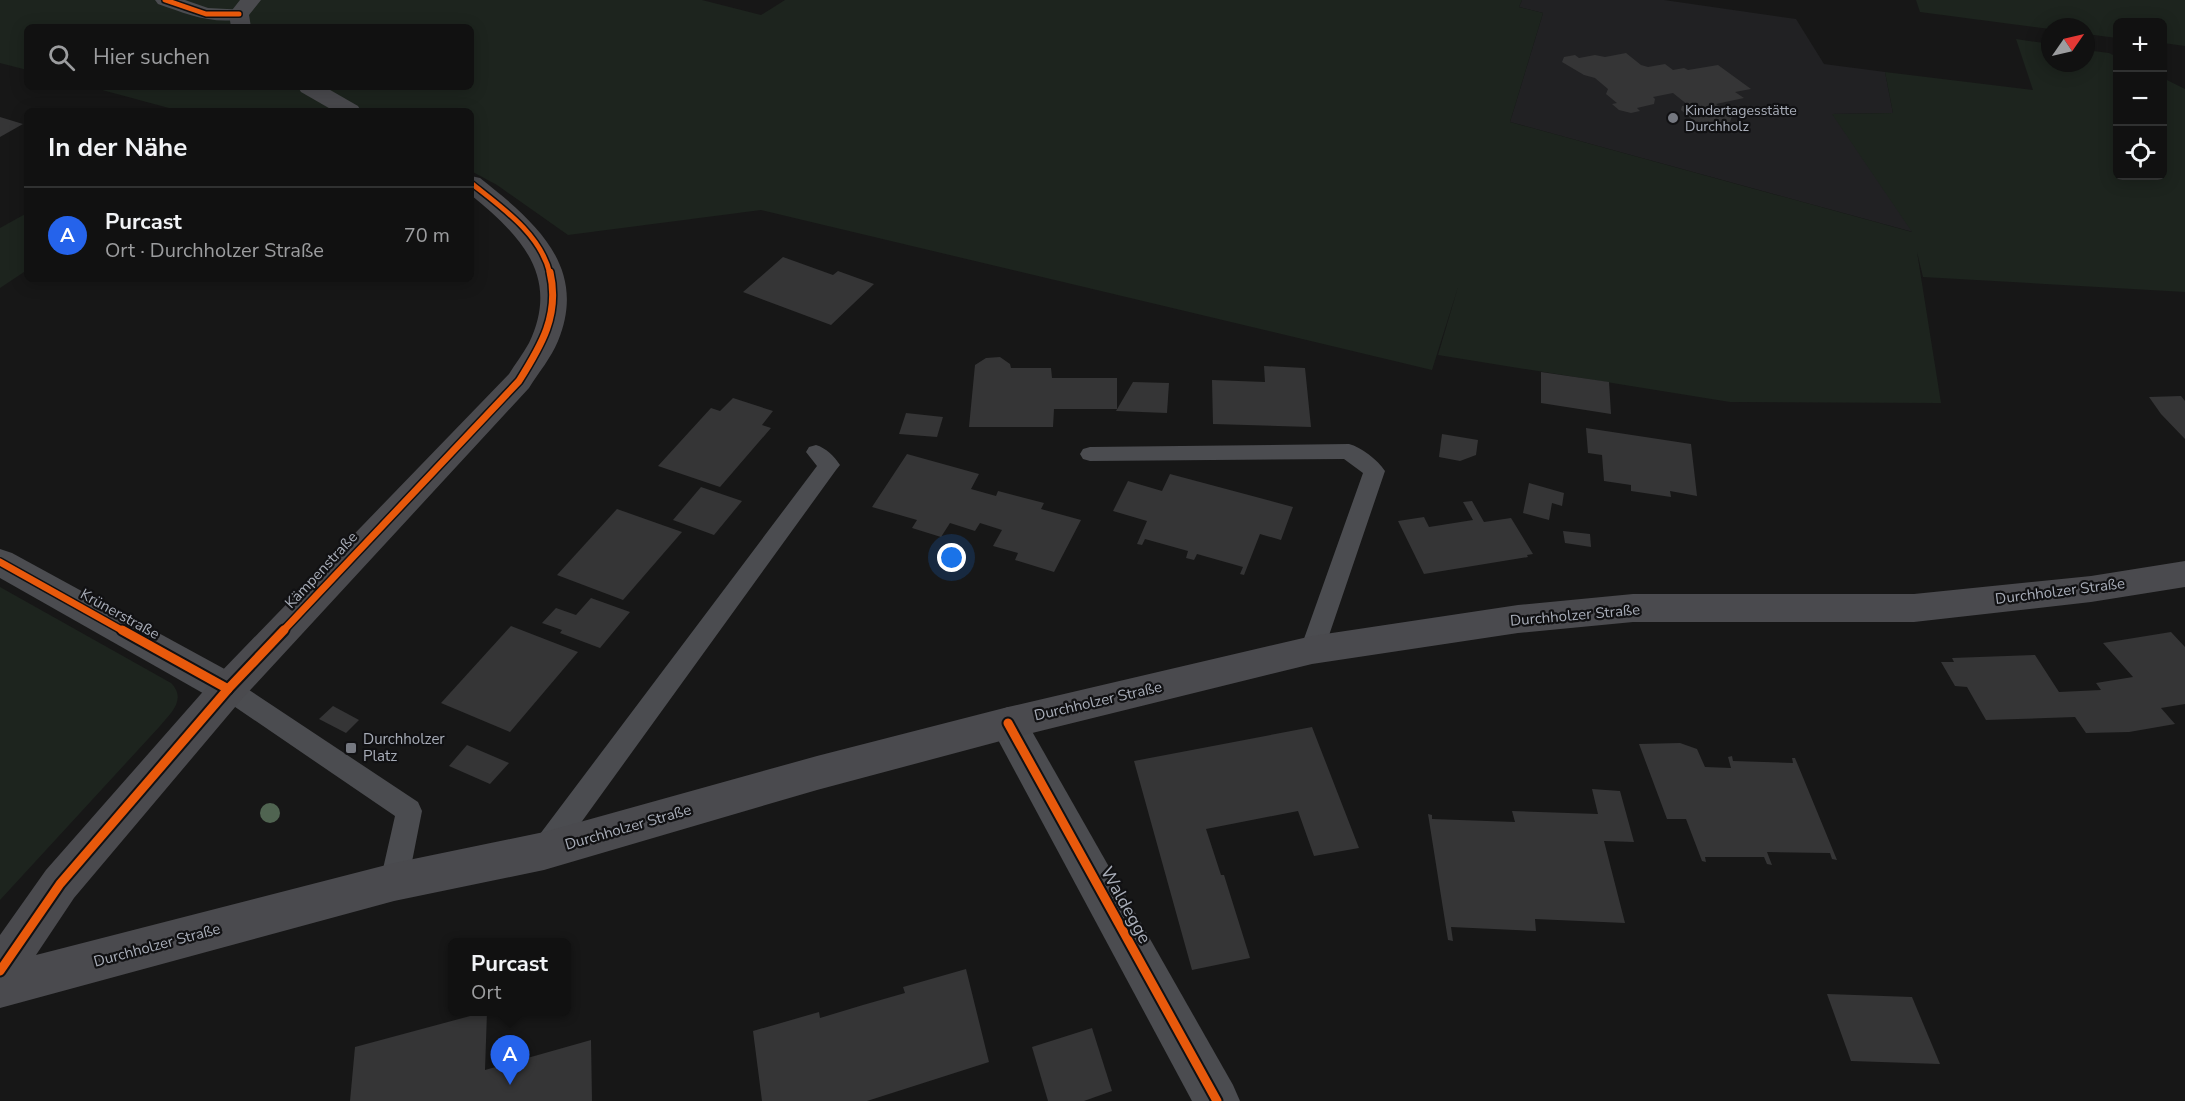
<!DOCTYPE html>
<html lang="de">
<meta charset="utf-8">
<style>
body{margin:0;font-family:"Nunito Sans",sans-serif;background:#1e1f1f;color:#f1f3f6}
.controls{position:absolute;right:18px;top:18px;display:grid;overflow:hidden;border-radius:9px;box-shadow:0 3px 15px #0003}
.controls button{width:54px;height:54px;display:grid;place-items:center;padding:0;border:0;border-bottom:2px solid #303131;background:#111;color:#f1f3f6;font:30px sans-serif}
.compass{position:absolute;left:2041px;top:18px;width:54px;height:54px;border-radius:50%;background:#111;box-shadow:0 3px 15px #0003;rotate:56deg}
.you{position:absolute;left:952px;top:558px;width:21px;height:21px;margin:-15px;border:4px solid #fff;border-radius:50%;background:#1a73e8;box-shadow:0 0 0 9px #1a73e833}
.badge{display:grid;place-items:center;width:39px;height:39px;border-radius:50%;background:#2563eb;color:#fff;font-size:20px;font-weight:700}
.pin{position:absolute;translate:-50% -50px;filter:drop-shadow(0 2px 3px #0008)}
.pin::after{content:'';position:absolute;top:32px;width:21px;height:18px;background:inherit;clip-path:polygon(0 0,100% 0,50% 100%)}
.popup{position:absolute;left:448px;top:938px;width:123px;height:78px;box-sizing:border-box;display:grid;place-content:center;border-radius:9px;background:#111;filter:drop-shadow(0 2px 4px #0005);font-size:20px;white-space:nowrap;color:#9c9d9f}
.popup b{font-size:22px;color:#f1f3f6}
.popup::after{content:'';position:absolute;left:50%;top:100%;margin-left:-12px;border:12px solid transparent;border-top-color:#111}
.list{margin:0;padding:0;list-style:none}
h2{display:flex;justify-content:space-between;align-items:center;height:78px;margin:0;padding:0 24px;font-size:26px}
h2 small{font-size:20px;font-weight:400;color:#9c9d9f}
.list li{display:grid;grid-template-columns:39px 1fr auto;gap:18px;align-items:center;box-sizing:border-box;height:96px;padding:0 24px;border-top:2px solid #303131}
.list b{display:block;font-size:22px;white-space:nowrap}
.list p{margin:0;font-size:20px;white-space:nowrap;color:#9c9d9f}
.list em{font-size:20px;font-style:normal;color:#9c9d9f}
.icon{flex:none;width:33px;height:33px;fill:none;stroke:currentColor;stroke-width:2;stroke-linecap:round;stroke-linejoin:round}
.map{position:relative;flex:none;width:2185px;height:1101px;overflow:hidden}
.search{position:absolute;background:#111;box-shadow:0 3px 15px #0003;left:24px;top:24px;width:450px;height:66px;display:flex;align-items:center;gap:15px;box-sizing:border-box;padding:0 21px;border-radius:9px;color:#9c9d9f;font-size:22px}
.panel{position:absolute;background:#111;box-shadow:0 3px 15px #0003;left:24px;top:108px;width:450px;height:174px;border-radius:9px}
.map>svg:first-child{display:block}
.built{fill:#212123}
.green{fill:#1d241e}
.building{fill:#353536}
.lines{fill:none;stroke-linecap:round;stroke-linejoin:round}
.lane{fill:#4b4c50;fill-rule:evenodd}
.street{fill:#4b4c50;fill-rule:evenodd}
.secondary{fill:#4a4a4e;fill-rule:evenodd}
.cycleway-far2-casing{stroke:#111113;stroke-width:8}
.cycleway-far1-casing{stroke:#111113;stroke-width:10}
.cycleway-casing{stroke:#111113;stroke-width:13}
.cycleway-far2{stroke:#e8590c;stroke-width:5}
.cycleway-far1{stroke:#e8590c;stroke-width:7}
.cycleway{stroke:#e8590c;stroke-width:9}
.tree{fill:#506451}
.poi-dot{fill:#757880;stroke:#111113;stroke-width:2}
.labels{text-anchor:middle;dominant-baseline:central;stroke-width:4.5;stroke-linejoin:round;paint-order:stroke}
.far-poi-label{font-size:14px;fill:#a8adb8;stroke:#111113;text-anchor:start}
.street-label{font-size:15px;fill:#a8adb8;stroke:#111113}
.poi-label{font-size:15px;fill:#a8adb8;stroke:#111113;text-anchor:start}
.near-street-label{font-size:18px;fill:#a8adb8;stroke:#111113}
</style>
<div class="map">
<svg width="2185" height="1101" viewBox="0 0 2185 1101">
<rect width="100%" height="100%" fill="#171717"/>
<path class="built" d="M1522 0H1664L1796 19 1824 64 1885 72 1893 113 1833 114 1913 232 1510 122 1543 13 1519 7Z"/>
<g class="green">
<path d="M0 0H702L761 15 785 0H1522L1519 7 1543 13 1510 122 1912 232 1832 114 1893 113 1885 72 2033 90 2016 39 2050 44V63H2086V50L2109 53 2117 57 2118 176H2162L2163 78 2185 89V292L1923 277 1917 252 1941 403 1730 402 1438 355 1458 287 1432 370 761 210 568 235 497 185 471 171V111H180L91 87H471V27H27V70L0 63Z"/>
<path d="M1916 0H2185V46L2163 43 2162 22H2118L2117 38 2086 34V27H2050V29L1920 12Z"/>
<path d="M27 213V270L0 288V228Z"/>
<path d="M0 587 171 683C187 699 171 713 160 726L0 900Z"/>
</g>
<g class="building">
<path d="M1626 53 1641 65 1648 67 1665 64 1673 70 1684 68 1688 70 1718 65 1751 89 1735 92 1744 98 1716 104 1732 116 1730 122 1715 125 1720 128 1708 130 1695 128 1687 121 1693 120 1681 110 1682 106 1688 105 1673 93 1653 97 1655 99 1654 104 1637 108 1640 111 1631 113 1619 110 1612 104 1617 103 1606 94 1608 89 1595 78 1584 75 1562 62 1564 57 1575 55 1579 58 1595 55 1605 57Z"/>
<path d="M0 117 23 124 0 137Z"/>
<path d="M783 257 833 275 838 271 874 284 831 325 743 292Z"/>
<path d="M1000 357 1010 364 1011 368H1051L1052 378H1117V409H1054L1053 427H969L975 365 986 358Z"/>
<path d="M1264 366 1305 368 1311 427 1213 424 1212 380 1265 382Z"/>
<path d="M1541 372 1609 382 1611 414 1541 403Z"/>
<path d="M1133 382 1169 383 1167 413 1116 411Z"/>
<path d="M2181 396 2185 401V439L2161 414 2149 397Z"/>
<path d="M733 398 773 411 762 425 771 428 720 487 658 466 711 408 720 411Z"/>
<path d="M906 413 943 417 937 437 899 434Z"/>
<path d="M1586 428 1691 444 1697 496 1670 491 1671 497 1631 491V485L1604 481 1602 455 1588 453Z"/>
<path d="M1442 434 1478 440 1476 455 1460 461 1439 457Z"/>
<path d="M907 454 979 474 971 489 996 496 998 491 1044 503 1041 509 1081 520 1054 572 1015 560 1018 553 993 546 1002 530 980 523 975 531 950 523 941 537 912 528 917 520 872 507Z"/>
<path d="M1170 474 1293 507 1281 540 1260 534 1244 575 1240 574 1243 567 1197 554 1194 560 1186 558 1188 551 1145 539 1142 545 1137 544 1147 521 1113 511 1128 481 1162 491Z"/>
<path d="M1529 483 1564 493 1562 506 1552 503 1549 520 1523 513Z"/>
<path d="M701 487 742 501 714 535 673 520Z"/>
<path d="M1472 501 1484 522 1511 518 1533 554 1527 555 1528 557 1424 574 1398 521 1424 517 1429 527 1473 520 1463 502Z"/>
<path d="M617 509 682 532 623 600 557 575Z"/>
<path d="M1563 531 1590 534 1591 547 1565 543Z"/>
<path d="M591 598 630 612 600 648 560 633 562 630 542 623 556 608 576 615Z"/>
<path d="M511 626 578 652 510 732 441 703Z"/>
<path d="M2171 632 2185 647V704L2161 708 2175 724 2129 732 2086 733 2075 717 1986 720 1967 687 1955 686 1941 662H1954L1952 658 2035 655 2059 692 2101 690 2096 683 2133 677 2103 643Z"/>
<path d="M333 706 359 720 346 733 319 719Z"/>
<path d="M1312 727 1359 848 1314 856 1298 811 1206 829 1221 875H1224L1250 958 1192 970 1134 761Z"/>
<path d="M1680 743 1697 749 1705 767 1731 768 1728 757 1732 756 1733 761 1793 763 1792 758H1795L1837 860 1832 859 1830 853 1767 852 1772 865 1767 864 1764 857H1705L1706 862 1702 861 1686 819H1667L1639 744Z"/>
<path d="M467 745 509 763 490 784 449 766Z"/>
<path d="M1592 789 1620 791 1634 842 1604 841 1625 923 1535 919 1536 931 1451 927 1453 941 1448 940 1428 814 1432 815V819L1515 822 1512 811 1598 814Z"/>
<path d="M966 969 989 1062 867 1101H762L753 1031 819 1012 820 1018 863 1005 905 993 903 987Z"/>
<path d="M1827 994 1912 997 1940 1064 1851 1061Z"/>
<path d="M485 1012H487L485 1070 591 1040 592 1101H350L355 1047Z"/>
<path d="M1092 1028 1112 1091 1084 1101H1048L1032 1047Z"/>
</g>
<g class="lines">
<g class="lane">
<path d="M1349 444C1361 447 1378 460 1385 471L1324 650 1321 657 1312 660 1303 657 1300 650 1363 473 1344 459 1090 461 1083 459 1080 454 1083 449 1090 447Z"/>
<path d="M816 445C826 448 834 456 840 465L836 470 554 860 544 864 534 860 530 851 534 842 817 466 806 452 809 447Z"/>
<path d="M228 679 237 682 418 802 422 811 408 882 404 891 394 895 384 891 380 882 395 816 219 696 216 689 219 682Z"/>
</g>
<g class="street">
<path d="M155 0H185L208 8 246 10 249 14 246 18C215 26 187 14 158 4Z"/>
<path d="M0 549 12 553 241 678 246 689 241 700 228 704 215 700 0 578Z"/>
<path d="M1008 707 1021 712 1233 1085 1240 1101H1192L989 723 995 712Z"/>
</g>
<g class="secondary">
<path d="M240 0H261L249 15 251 27H231L229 14Z"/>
<path d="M298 87H325L358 106 361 111H334L301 92Z"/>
<path d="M471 176 480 178C533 220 589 266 558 341 551 358 539 372 529 388L241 700 74 898 36 955 394 863 544 832 817 756 1008 707 1312 636 1518 605 1633 594H1914L2091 576 2185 561V587L2091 602 1914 622H1633L1518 633 1312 664 1008 739 817 790 544 870 394 901 0 1008V935L46 870 215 678 509 374C515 364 523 354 529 343 561 276 520 235 471 195Z"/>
</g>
<defs>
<g id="cycleway-far2">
<path d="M165 0 206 14H239"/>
<path d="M471 183C501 207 541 234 550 274"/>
</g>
<g id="cycleway-far1">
<path d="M0 562 125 632"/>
<path d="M282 632 519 381C541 346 560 315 550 272"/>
</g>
<g id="cycleway">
<path d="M122 630 228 689"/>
<path d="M1008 723 1217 1101"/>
<path d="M0 971 60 884 228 689 284 630"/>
</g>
</defs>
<use href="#cycleway-far2" class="cycleway-far2-casing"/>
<use href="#cycleway-far1" class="cycleway-far1-casing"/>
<use href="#cycleway" class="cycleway-casing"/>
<use href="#cycleway-far2" class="cycleway-far2"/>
<use href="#cycleway-far1" class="cycleway-far1"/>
<use href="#cycleway" class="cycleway"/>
</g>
<circle class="tree" cx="270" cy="813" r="10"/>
<g class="poi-dot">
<circle cx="1673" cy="118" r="6"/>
<rect x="345" y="742" width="12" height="12" rx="3"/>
</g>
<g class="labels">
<g class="far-poi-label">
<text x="1685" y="110">Kindertagesstätte<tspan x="1685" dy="16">Durchholz</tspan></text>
</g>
<g class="street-label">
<text transform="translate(321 570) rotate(-47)">Kämpenstraße</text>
<text transform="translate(2060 591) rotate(-7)">Durchholzer Straße</text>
<text transform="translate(120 614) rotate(29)">Krünerstraße</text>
<text transform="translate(1575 615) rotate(-5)">Durchholzer Straße</text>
<text transform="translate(1098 701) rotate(-13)">Durchholzer Straße</text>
<text transform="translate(628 827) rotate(-16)">Durchholzer Straße</text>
<text transform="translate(157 945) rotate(-15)">Durchholzer Straße</text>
</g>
<g class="poi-label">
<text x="363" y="739">Durchholzer<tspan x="363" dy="17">Platz</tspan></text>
</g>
<g class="near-street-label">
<text transform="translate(1126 905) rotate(61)">Waldegge</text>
</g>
</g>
</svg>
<div class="controls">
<button>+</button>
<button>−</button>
<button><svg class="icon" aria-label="locate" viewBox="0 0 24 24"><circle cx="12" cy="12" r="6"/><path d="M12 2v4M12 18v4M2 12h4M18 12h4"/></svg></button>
</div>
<svg class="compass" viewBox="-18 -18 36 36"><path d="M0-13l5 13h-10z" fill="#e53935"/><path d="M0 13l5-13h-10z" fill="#9c9d9f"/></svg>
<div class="you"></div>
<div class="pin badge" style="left:510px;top:1085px">A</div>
<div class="popup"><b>Purcast</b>Ort</div>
<div class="search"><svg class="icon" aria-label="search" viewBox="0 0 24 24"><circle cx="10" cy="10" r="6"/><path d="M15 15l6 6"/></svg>Hier suchen</div>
<section class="panel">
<h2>In der Nähe<small></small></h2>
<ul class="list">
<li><span class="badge">A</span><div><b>Purcast</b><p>Ort · Durchholzer Straße</p></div><em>70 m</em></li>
</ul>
</section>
</div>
